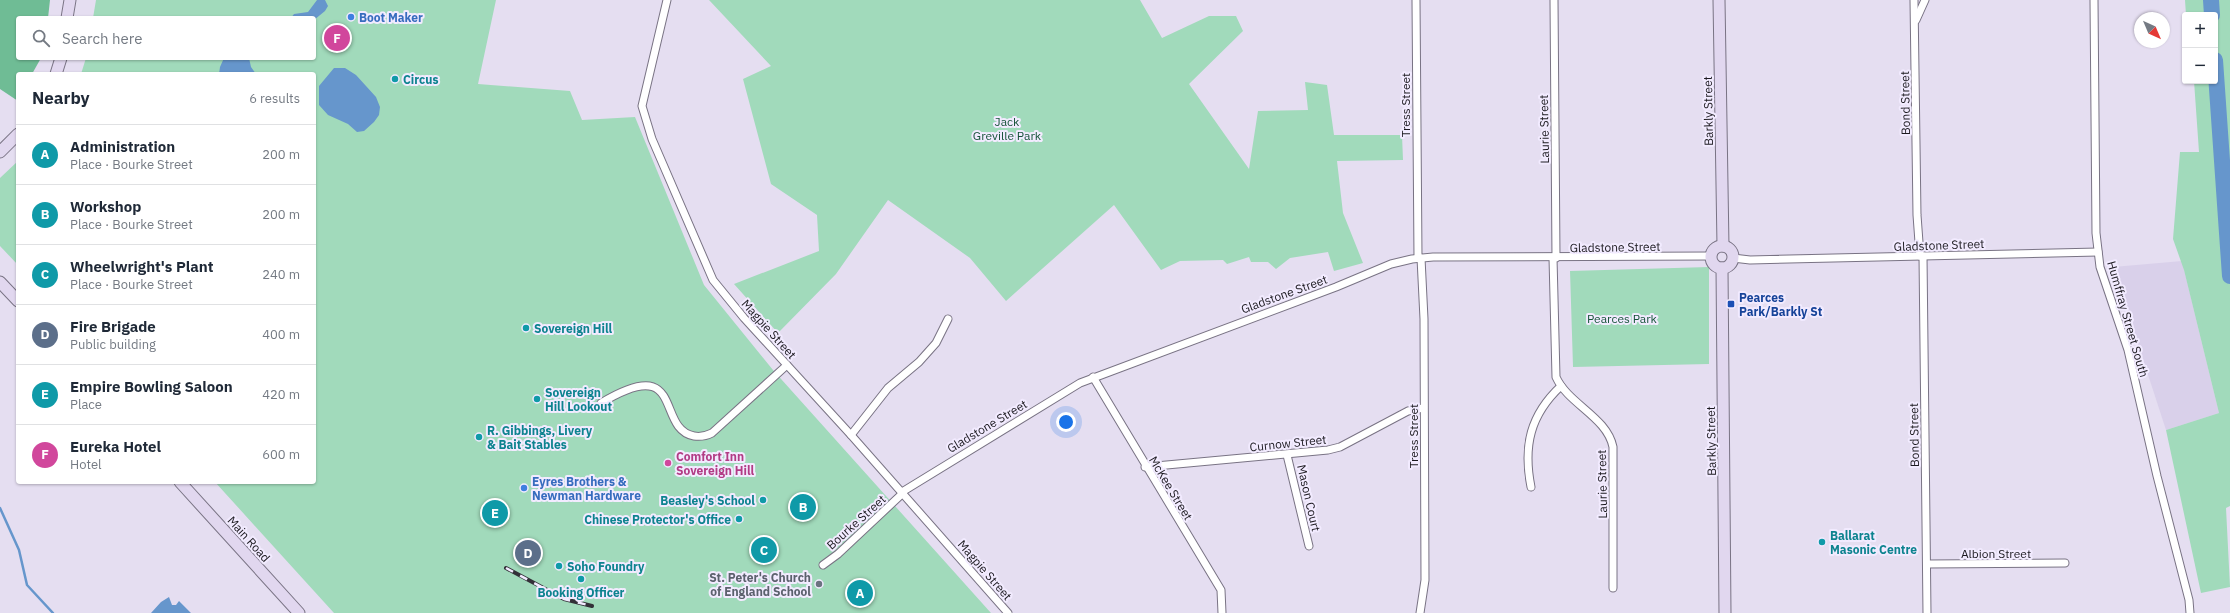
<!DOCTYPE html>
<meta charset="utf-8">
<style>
body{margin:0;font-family:"IBM Plex Sans",sans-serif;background:#f6f6f7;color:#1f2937}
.controls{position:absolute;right:12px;top:12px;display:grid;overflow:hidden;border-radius:4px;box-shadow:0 1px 3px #0004}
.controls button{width:36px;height:36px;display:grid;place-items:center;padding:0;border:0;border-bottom:1px solid #e0e1e3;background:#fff;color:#1f2937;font:20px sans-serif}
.compass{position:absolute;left:2134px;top:12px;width:36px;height:36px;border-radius:50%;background:#fff;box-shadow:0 1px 3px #0004;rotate:136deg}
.you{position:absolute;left:1066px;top:422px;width:14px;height:14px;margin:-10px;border:3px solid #fff;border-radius:50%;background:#1a73e8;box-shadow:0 0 0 6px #1a73e833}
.badge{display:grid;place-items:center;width:26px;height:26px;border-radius:50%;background:#924e20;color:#fff;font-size:13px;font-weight:700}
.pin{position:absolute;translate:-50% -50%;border:2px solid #fff;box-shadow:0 1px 4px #0006}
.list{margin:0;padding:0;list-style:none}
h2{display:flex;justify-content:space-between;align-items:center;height:52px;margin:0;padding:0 16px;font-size:17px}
h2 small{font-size:13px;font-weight:400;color:#747a83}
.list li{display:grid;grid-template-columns:26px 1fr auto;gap:12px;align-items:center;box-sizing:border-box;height:60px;padding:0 16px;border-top:1px solid #e0e1e3}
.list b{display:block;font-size:15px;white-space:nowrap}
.list p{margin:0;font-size:13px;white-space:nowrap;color:#747a83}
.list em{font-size:13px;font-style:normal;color:#747a83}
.icon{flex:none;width:22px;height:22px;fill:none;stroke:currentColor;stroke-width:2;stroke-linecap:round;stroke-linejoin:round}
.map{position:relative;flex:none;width:2230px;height:613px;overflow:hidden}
.search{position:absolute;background:#fff;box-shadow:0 1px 3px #0004;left:16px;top:16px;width:300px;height:44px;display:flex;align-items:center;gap:10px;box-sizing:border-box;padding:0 14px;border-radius:4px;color:#747a83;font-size:15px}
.panel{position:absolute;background:#fff;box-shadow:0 1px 3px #0004;left:16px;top:72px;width:300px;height:412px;border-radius:4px}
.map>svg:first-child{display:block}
.built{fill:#d9d0ea}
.green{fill:#a1dabb}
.forest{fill:#6fbc95}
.water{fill:#6696cc}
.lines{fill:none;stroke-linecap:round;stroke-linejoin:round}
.stream{stroke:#6696cc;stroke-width:2.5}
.river{stroke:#6696cc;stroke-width:16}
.street-casing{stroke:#797384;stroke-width:9}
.secondary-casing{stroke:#797384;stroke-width:13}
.street{stroke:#fff;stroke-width:7}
.secondary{stroke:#e1d7ef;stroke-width:11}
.rail-casing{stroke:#333038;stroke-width:4}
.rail{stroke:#f2ebff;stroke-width:2.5;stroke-dasharray:8;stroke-linecap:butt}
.shop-dot{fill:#3f7fe0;stroke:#f2ebff;stroke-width:1.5}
.culture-dot{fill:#0f9aa8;stroke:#f2ebff;stroke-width:1.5}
.transit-dot{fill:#1a4fb4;stroke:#f2ebff;stroke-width:1.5}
.hotel-dot{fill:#d1479c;stroke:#f2ebff;stroke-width:1.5}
.worship-dot{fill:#6b7280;stroke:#f2ebff;stroke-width:1.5}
.labels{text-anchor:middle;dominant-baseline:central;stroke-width:4;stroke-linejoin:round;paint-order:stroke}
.shop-label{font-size:12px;font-weight:bold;fill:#366cbe;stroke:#f2ebff;text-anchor:start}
.culture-label{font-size:12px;font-weight:bold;fill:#0d838f;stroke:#f2ebff;text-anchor:start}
.street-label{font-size:12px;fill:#1b191f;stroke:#f2ebff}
.park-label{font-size:12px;fill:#155238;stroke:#f2ebff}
.transit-label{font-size:12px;font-weight:bold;fill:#164399;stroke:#f2ebff;text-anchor:start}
.hotel-label{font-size:12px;font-weight:bold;fill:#b23c85;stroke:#f2ebff;text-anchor:start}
.worship-label{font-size:12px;font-weight:bold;fill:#5b616d;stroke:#f2ebff;text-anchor:end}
</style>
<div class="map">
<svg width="2230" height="613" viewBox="0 0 2230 613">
<rect width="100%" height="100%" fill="#e5def1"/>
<path class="built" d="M2182 261 2219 413 2166 430 2113 267Z"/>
<g class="green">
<path d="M96 0H496L478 84 570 91 582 120 635 117 704 285 773 370 991 613H334L215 482H314V74H81L86 58H314V18H93Z"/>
<path d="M709 0H1140L1162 38 1209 16H1236L1243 31 1189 84 1249 169 1258 111 1308 110 1305 82 1327 85 1334 135H1402L1403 160 1337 161 1343 213 1363 263 1334 271 1328 252 1290 258 1276 269 1268 262H1251L1249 257 1227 264 1223 260 1180 261 1161 270 1114 205 1006 301 970 258 888 200 836 274 778 333 734 284 819 251 817 215 771 184 743 79 771 66Z"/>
<path d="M2185 0H2230V506L2226 508 2230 587 2201 593 2166 430 2219 413 2184 270 2173 239 2180 152H2199L2194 81H2215V15H2186Z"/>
<path d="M18 161V265L0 246V178Z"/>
<path d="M1709 267V364L1573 367 1570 271Z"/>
</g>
<path class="forest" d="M0 0H50L48 18H18V58H41L32 74H18V101L0 89Z"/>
<g class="water">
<path d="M317 0H325L328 6 325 11 314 20V18H291L294 14 308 12Z"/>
<path d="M224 58H249L251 67 256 74H219L220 67Z"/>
<path d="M334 68H345L356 75 376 97 380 107 379 115 374 122 364 131 357 132 348 124 328 115 319 105V86Z"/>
<path d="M169 597 172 605H176L179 601 191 613H151L161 602Z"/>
</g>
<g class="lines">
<path class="stream" d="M0 508 19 550 27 585 53 613"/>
<g class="river">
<path d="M2211 0 2212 15"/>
<path d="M2215 60 2230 276"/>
</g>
<defs>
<g id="street">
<path d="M667 0 642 106 652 139 713 280 744 318 851 435 1008 613"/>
<path d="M1416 0 1418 258"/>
<path d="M1554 0 1556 258"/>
<path d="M1914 0 1917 215 1920 256"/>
<path d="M2094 0 2096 233 2100 267 2128 350 2157 476 2189 600 2190 613"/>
<path d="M1916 20 1925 0"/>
<path d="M1923 256 1927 613"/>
<path d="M1553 258 1556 377C1568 404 1607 417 1613 447V588"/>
<path d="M1733 258 1750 260 2098 252"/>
<path d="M1093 377 1221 590 1222 613"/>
<path d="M601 403C686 352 655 429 694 436 700 437 706 436 712 433L787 365"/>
<path d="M851 435 888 388 919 362 936 343 948 319"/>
<path d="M1287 455 1309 546"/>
<path d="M1145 467 1328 450 1340 447 1408 411 1423 408"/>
<path d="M1531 487C1523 446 1530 415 1561 386"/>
<path d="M902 492 1080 383 1336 287 1391 264 1412 259 1433 257 1711 256"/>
<path d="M1927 564 2065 563"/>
<path d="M823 565 838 554 903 493"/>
<path d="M1420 613 1425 580 1424 319 1421 258"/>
</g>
<g id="secondary">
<path d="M1719 0 1723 246"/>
<path d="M67 18 70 0"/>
<path d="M56 74 61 58"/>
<path d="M0 152 18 134"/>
<circle cx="1722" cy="257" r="11"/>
<path d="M1722 268 1725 613"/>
<path d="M0 282 18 301"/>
<path d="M180 482 299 613"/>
</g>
</defs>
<use href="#street" class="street-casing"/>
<use href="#secondary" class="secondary-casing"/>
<use href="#street" class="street"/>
<use href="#secondary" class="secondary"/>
<defs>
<path id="rail" d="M506 568 564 599 592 606"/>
</defs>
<use href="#rail" class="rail-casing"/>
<use href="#rail" class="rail"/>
</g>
<g class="shop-dot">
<circle cx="351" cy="17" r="4"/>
<circle cx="524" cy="488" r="4"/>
</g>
<g class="culture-dot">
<circle cx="395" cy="79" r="4"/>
<circle cx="526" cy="328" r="4"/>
<circle cx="537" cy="399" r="4"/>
<circle cx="479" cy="437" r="4"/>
<circle cx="763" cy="500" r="4"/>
<circle cx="739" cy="519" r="4"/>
<circle cx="1822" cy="542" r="4"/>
<circle cx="559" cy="566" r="4"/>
<circle cx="581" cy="579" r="4"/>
</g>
<rect class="transit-dot" x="1727" y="300" width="8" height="8" rx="2"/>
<circle class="hotel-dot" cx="668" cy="463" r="4"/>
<circle class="worship-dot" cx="819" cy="584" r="4"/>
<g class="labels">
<g class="shop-label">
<text x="359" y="17">Boot Maker</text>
<text x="532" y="481">Eyres Brothers &amp;<tspan x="532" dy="14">Newman Hardware</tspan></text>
</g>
<g class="culture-label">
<text x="403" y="79">Circus</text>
<text x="534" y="328">Sovereign Hill</text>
<text x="545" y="392">Sovereign<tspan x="545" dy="14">Hill Lookout</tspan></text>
<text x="487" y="430">R. Gibbings, Livery<tspan x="487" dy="14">&amp; Bait Stables</tspan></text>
<text x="755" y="500" text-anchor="end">Beasley's School</text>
<text x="731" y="519" text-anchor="end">Chinese Protector's Office</text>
<text x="1830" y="535">Ballarat<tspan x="1830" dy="14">Masonic Centre</tspan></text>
<text x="567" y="566">Soho Foundry</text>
<text x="581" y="592" text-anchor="middle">Booking Officer</text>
</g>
<g class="street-label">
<text transform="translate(1905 103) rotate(-91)">Bond Street</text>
<text transform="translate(1405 105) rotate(-90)">Tress Street</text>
<text transform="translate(1708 111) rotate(-91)">Barkly Street</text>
<text transform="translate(1544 129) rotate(-91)">Laurie Street</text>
<text transform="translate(1939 245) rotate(-2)">Gladstone Street</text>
<text transform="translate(1615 247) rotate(-1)">Gladstone Street</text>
<text transform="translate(1284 294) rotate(-20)">Gladstone Street</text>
<text transform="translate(2128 319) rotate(74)">Humffray Street South</text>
<text transform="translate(769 329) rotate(48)">Magpie Street</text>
<text transform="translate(987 426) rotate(-31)">Gladstone Street</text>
<text transform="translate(1914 435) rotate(-91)">Bond Street</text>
<text transform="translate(1413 436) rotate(-90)">Tress Street</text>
<text transform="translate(1711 441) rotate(-91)">Barkly Street</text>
<text transform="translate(1288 443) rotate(-6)">Curnow Street</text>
<text transform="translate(1602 484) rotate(-91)">Laurie Street</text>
<text transform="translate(1171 488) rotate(59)">McKee Street</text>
<text transform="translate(1309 498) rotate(77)">Mason Court</text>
<text transform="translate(856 522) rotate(-42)">Bourke Street</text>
<text transform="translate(249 539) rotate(48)">Main Road</text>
<text x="1996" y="553">Albion Street</text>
<text transform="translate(985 570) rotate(49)">Magpie Street</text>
</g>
<g class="park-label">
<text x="1007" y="121">Jack<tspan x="1007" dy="14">Greville Park</tspan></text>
<text x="1622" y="318">Pearces Park</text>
</g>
<g class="transit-label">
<text x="1739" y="297">Pearces<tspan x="1739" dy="14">Park/Barkly St</tspan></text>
</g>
<g class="hotel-label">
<text x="676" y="456">Comfort Inn<tspan x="676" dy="14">Sovereign Hill</tspan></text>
</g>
<g class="worship-label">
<text x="811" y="577">St. Peter's Church<tspan x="811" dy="14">of England School</tspan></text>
</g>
</g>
</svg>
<div class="controls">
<button>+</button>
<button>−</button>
</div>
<svg class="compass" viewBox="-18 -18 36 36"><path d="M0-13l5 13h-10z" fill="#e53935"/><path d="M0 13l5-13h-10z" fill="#747a83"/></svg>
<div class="you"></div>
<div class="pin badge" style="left:860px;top:593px;background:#0f9aa8">A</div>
<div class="pin badge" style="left:803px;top:507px;background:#0f9aa8">B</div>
<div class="pin badge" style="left:764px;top:550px;background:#0f9aa8">C</div>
<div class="pin badge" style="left:528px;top:553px;background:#5c6f8a">D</div>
<div class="pin badge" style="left:495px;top:513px;background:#0f9aa8">E</div>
<div class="pin badge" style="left:337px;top:38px;background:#d1479c">F</div>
<div class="search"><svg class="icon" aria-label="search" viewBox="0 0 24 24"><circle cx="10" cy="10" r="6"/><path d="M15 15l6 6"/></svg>Search here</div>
<section class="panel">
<h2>Nearby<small>6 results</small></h2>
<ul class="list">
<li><span class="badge" style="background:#0f9aa8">A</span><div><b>Administration</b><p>Place · Bourke Street</p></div><em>200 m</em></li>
<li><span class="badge" style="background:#0f9aa8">B</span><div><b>Workshop</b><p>Place · Bourke Street</p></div><em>200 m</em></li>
<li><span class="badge" style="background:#0f9aa8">C</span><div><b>Wheelwright's Plant</b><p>Place · Bourke Street</p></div><em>240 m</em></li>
<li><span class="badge" style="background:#5c6f8a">D</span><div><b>Fire Brigade</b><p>Public building</p></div><em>400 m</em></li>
<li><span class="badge" style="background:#0f9aa8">E</span><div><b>Empire Bowling Saloon</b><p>Place</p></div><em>420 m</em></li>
<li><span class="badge" style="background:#d1479c">F</span><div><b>Eureka Hotel</b><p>Hotel</p></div><em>600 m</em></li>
</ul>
</section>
</div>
